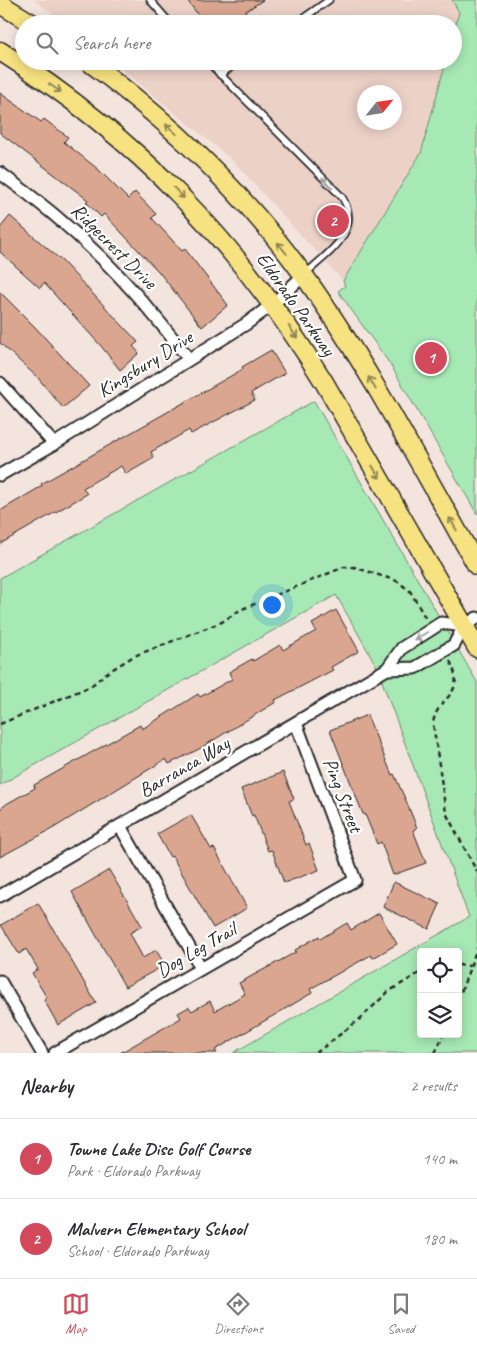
<!DOCTYPE html>
<meta charset="utf-8">
<style>
body{margin:0;font-family:Caveat,sans-serif;background:#f7f7f7;color:#2b2b33}
.controls{position:absolute;right:15px;bottom:15px;display:grid;overflow:hidden;border-radius:5px;box-shadow:0 2px 12px #0003}
.controls button{width:45px;height:45px;display:grid;place-items:center;padding:0;border:0;border-bottom:1px solid #e1e1e2;background:#fff;color:#2b2b33;font:25px sans-serif}
.compass{position:absolute;left:357px;top:85px;width:45px;height:45px;border-radius:50%;background:#fff;box-shadow:0 2px 12px #0003;rotate:60deg}
.you{position:absolute;left:271px;top:604px;width:18px;height:18px;margin:-12px;border:4px solid #fff;border-radius:50%;background:#1a73e8;box-shadow:0 0 0 8px #1a73e833}
.badge{display:grid;place-items:center;width:32px;height:32px;border-radius:50%;background:#d1495b;color:#fff;font-size:16px;font-weight:700}
.pin{position:absolute;translate:-50% -50%;border:2px solid #fff;box-shadow:0 1px 5px #0006}
.list{margin:0;padding:0;list-style:none}
h2{display:flex;justify-content:space-between;align-items:center;height:65px;margin:0;padding:0 20px;font-size:21px}
h2 small{font-size:16px;font-weight:400;color:#7c7c81}
.list li{display:grid;grid-template-columns:32px 1fr auto;gap:15px;align-items:center;box-sizing:border-box;height:80px;padding:0 20px;border-top:1px solid #e1e1e2}
.list b{display:block;font-size:19px;white-space:nowrap}
.list p{margin:0;font-size:16px;white-space:nowrap;color:#7c7c81}
.list em{font-size:16px;font-style:normal;color:#7c7c81}
.icon{flex:none;width:28px;height:28px;fill:none;stroke:currentColor;stroke-width:2;stroke-linecap:round;stroke-linejoin:round}
.map{position:relative;flex:none;width:477px;height:1053px;overflow:hidden}
.search{position:absolute;background:#fff;box-shadow:0 2px 12px #0003;left:15px;right:15px;top:15px;height:55px;display:flex;align-items:center;gap:12px;box-sizing:border-box;padding:0 18px;border-radius:28px;color:#7c7c81;font-size:19px}
.sheet{height:225px;background:#fff}
nav{display:flex;justify-content:space-around;align-items:center;box-sizing:border-box;height:70px;border-top:1px solid #e1e1e2;background:#fff;font-size:14px;color:#7c7c81}
nav a{display:grid;justify-items:center;gap:2px}
nav .on{color:#d1495b}
.map>svg:first-child{display:block}
.built{fill:#ecd1c7;fill-rule:evenodd}
.green{fill:#a6e9b4;stroke:#688a70;fill-rule:evenodd}
.building{fill:#dba690;stroke:#2b2b2b}
.lines{fill:none;stroke-linecap:round;stroke-linejoin:round}
.lane-casing{stroke:#2b2b2b;stroke-width:9}
.street-casing{stroke:#2b2b2b;stroke-width:15}
.primary-casing{stroke:#2b2b2b;stroke-width:21}
.path{stroke:#2b2b2b;stroke-width:2.5;stroke-dasharray:5 4;stroke-linecap:butt}
.lane{stroke:#fff;stroke-width:5.5}
.street{stroke:#fff;stroke-width:11}
.primary{stroke:#f7e281;stroke-width:18}
.oneway{stroke:#918656}
.oneway2{stroke:#a0a0a0}
.labels{text-anchor:middle;dominant-baseline:central;stroke-width:4.5;stroke-linejoin:round;paint-order:stroke}
.street-label{font-size:20px;fill:#2b2b2b;stroke:#fff}
</style>
<div class="map">
<svg width="477" height="1053" viewBox="0 0 477 1053">
<rect width="100%" height="100%" fill="#f4e4de"/>
<filter id="ink" filterUnits="userSpaceOnUse"><feTurbulence type="fractalNoise" baseFrequency=".02" numOctaves="2"/><feDisplacementMap in="SourceGraphic" scale="10" xChannelSelector="R" yChannelSelector="G"/><feConvolveMatrix kernelMatrix="1 2 1 2 8 2 1 2 1" color-interpolation-filters="sRGB"/></filter>
<g filter="url(#ink)">
<g class="built">
<path d="M34 0H452L460 12 453 35V24H67Z"/>
<path d="M112 61H446L421 153 343 281 232 160ZM364 92H394V122H364Z"/>
</g>
<g class="green">
<path d="M452 0H477V514L392 367 338 291 345 286 343 281 421 153 446 61H453V35L459 12Z"/>
<path d="M314 401 477 682V1053H233L469 917 376 665 336 595 0 785V578ZM421 952H458V1034H421Z"/>
</g>
<g class="building">
<path d="M187 0H263L226 24H205Z"/>
<path d="M0 93 41 122 44 119 68 137 64 142 99 170 128 199 135 192 156 214 152 218 182 251 185 249 228 305 202 327 159 272 104 214 101 217 86 202 88 200 0 133Z"/>
<path d="M10 216 62 261 138 342 133 346 139 353 120 370 101 346 44 283 40 288 0 252V228Z"/>
<path d="M0 292 35 327 89 386 63 408 38 378 0 343Z"/>
<path d="M271 350 285 373 251 393 255 400 191 434 189 430 151 452 154 458 126 474 121 466 83 488 87 494 0 544V511L42 486 41 484 243 369 242 367Z"/>
<path d="M336 610 359 651 331 667 333 670 275 700 276 702 199 749 169 764 166 759 52 829 0 857V809L8 803 35 788 34 785 140 725 142 729 198 694 200 697 232 679 229 672 252 659 253 661 280 645 283 650 316 631 312 624Z"/>
<path d="M367 715 392 775 394 774 407 803 417 828 413 830 426 863 393 875 381 842 377 844 365 814H363L330 730Z"/>
<path d="M283 772 294 799 289 801 306 845 309 843 319 870 284 883 272 850 268 851 254 815 252 816 241 789Z"/>
<path d="M191 815 211 849 214 848 247 908 213 928 172 856 170 857 157 834Z"/>
<path d="M109 870 142 926 130 933 143 958 156 950 165 965 125 987 72 892Z"/>
<path d="M394 882 440 904 429 929 383 907Z"/>
<path d="M38 903 96 1003 58 1025 44 1000 47 998 32 973 38 969 26 949 19 954 1 925Z"/>
<path d="M379 913 397 944 373 958 371 955 310 989 312 993 215 1050 217 1053H120L181 1018 178 1013 189 1007 192 1011 210 1001 215 1011 245 994 239 983 296 952 295 950 319 936 320 939 347 923 351 930Z"/>
</g>
<g class="lines">
<defs>
<g id="lane">
<path d="M150 0 171 24"/>
<path d="M295 24 329 0"/>
<path d="M207 61 342 197C363 231 328 253 305 274"/>
<path d="M220 75 240 61"/>
</g>
<g id="street">
<path d="M0 173C77 228 131 283 188 358"/>
<path d="M0 383 54 444"/>
<path d="M0 475 54 444 246 324 273 304 304 275"/>
<path d="M387 669 415 668 454 645 464 626 477 618"/>
<path d="M120 826 201 968"/>
<path d="M0 896 387 669 402 648 441 623 464 626"/>
<path d="M0 981 42 1053"/>
<path d="M55 1053 355 880 296 723"/>
</g>
<g id="primary">
<path d="M0 4 33 24"/>
<path d="M0 51C138 138 239 244 324 382L477 648"/>
<path d="M88 61C170 122 245 194 305 277 370 368 422 469 477 566"/>
</g>
</defs>
<use href="#lane" class="lane-casing"/>
<use href="#street" class="street-casing"/>
<use href="#primary" class="primary-casing"/>
<g class="path">
<path d="M450 661C468 696 437 696 433 723L446 813 477 872"/>
<path d="M0 724 91 686 105 674 134 656 222 622 240 610 344 567H354L397 581 410 591 426 619"/>
<path d="M458 965 470 966"/>
<path d="M458 1000 477 948"/>
<path d="M316 1053 360 1019 388 992 421 972"/>
<path d="M435 1053 444 1034"/>
</g>
<use href="#lane" class="lane"/>
<use href="#street" class="street"/>
<use href="#primary" class="primary"/>
</g>
<defs><path id="oneway-shaft" d="M-6 0H5M1.5-3L5.5 0L1.5 3" fill="none" stroke-width="1.6" stroke-linecap="round" stroke-linejoin="round" transform="scale(1.25)"/></defs>
<g class="oneway">
<use href="#oneway-shaft" transform="translate(55 88) rotate(34)"/>
<use href="#oneway-shaft" transform="translate(171 129) rotate(-138)"/>
<use href="#oneway-shaft" transform="translate(179 193) rotate(46)"/>
<use href="#oneway-shaft" transform="translate(282 248) rotate(-129)"/>
<use href="#oneway-shaft" transform="translate(293 332) rotate(55)"/>
<use href="#oneway-shaft" transform="translate(372 383) rotate(-120)"/>
<use href="#oneway-shaft" transform="translate(376 472) rotate(60)"/>
<use href="#oneway-shaft" transform="translate(453 524) rotate(-120)"/>
</g>
<g class="oneway2">
<use href="#oneway-shaft" transform="translate(327 183) rotate(-135)"/>
<use href="#oneway-shaft" transform="translate(421 636) rotate(148)"/>
</g>
</g>
<g class="labels">
<g class="street-label">
<text transform="translate(114 246) rotate(45)">Ridgecrest Drive</text>
<text transform="translate(296 304) rotate(55)">Eldorado Parkway</text>
<text transform="translate(145 364) rotate(-32)">Kingsbury Drive</text>
<text transform="translate(184 767) rotate(-30)">Barranca Way</text>
<text transform="translate(343 795) rotate(69)">Ping Street</text>
<text transform="translate(196 950) rotate(-30)">Dog Leg Trail</text>
</g>
</g>
</svg>
<div class="controls">
<button><svg class="icon" aria-label="locate" viewBox="0 0 24 24"><circle cx="12" cy="12" r="6"/><path d="M12 2v4M12 18v4M2 12h4M18 12h4"/></svg></button>
<button><svg class="icon" aria-label="layers" viewBox="0 0 24 24"><path d="M12 4l9 5-9 5-9-5zM3 14l9 5 9-5"/></svg></button>
</div>
<svg class="compass" viewBox="-18 -18 36 36"><path d="M0-13l5 13h-10z" fill="#e53935"/><path d="M0 13l5-13h-10z" fill="#7c7c81"/></svg>
<div class="you"></div>
<div class="pin badge" style="left:431px;top:358px">1</div>
<div class="pin badge" style="left:333px;top:221px">2</div>
<div class="search"><svg class="icon" aria-label="search" viewBox="0 0 24 24"><circle cx="10" cy="10" r="6"/><path d="M15 15l6 6"/></svg>Search here</div>
</div>
<section class="sheet">
<h2>Nearby<small>2 results</small></h2>
<ul class="list">
<li><span class="badge">1</span><div><b>Towne Lake Disc Golf Course</b><p>Park · Eldorado Parkway</p></div><em>140 m</em></li>
<li><span class="badge">2</span><div><b>Malvern Elementary School</b><p>School · Eldorado Parkway</p></div><em>180 m</em></li>
</ul>
</section>
<nav>
<a class="on"><svg class="icon" aria-label="map" viewBox="0 0 24 24"><path d="M3 6l6-2 6 2 6-2v14l-6 2-6-2-6 2zM9 4v14M15 6v14"/></svg>Map</a>
<a><svg class="icon" aria-label="directions" viewBox="0 0 24 24"><path d="M12 3l9 9-9 9-9-9zM9 14v-3h6M13 9l2 2-2 2"/></svg>Directions</a>
<a><svg class="icon" aria-label="saved" viewBox="0 0 24 24"><path d="M7 4h10v16l-5-4-5 4z"/></svg>Saved</a>
</nav>
